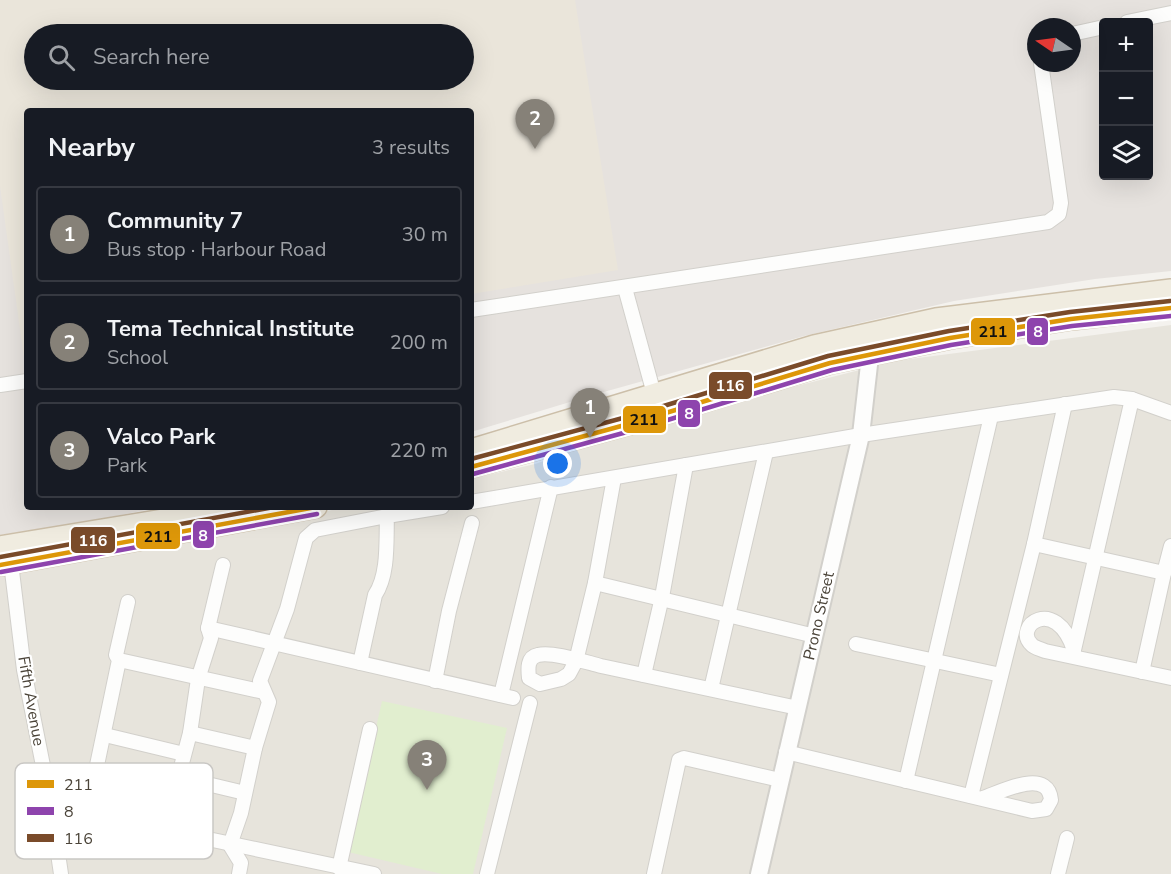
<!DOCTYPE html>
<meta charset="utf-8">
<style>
body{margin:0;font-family:"Nunito Sans",sans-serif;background:#242831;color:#f1f3f6}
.controls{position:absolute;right:18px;top:18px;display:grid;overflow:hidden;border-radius:6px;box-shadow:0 6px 24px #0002}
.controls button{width:54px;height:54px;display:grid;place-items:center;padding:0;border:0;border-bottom:2px solid #363941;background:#171b24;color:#f1f3f6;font:30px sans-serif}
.compass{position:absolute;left:1027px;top:18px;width:54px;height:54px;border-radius:50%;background:#171b24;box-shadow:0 6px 24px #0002;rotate:283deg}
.you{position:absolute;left:558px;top:464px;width:21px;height:21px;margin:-15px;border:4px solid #fff;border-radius:50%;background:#1a73e8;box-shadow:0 0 0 9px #1a73e833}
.badge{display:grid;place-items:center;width:39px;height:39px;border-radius:50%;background:#868178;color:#fff;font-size:20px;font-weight:700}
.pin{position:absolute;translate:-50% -50px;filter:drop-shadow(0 2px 3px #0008)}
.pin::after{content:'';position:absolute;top:32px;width:21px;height:18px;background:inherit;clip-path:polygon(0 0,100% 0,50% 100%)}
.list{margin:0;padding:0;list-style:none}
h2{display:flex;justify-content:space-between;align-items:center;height:78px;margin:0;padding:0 24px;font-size:26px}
h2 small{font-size:20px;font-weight:400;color:#9ea1a6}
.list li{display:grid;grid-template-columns:39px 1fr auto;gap:18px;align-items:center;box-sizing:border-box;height:96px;margin:0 12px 12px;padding:0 12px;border:2px solid #363941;border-radius:6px}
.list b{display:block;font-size:22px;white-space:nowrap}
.list p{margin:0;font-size:20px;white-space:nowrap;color:#9ea1a6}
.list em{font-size:20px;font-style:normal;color:#9ea1a6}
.icon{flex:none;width:33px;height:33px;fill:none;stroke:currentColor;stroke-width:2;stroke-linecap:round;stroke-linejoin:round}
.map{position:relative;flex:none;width:1171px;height:874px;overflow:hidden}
.search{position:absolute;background:#171b24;box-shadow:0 6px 24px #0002;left:24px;top:24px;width:450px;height:66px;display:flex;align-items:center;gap:15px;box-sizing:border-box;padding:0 21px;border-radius:33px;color:#9ea1a6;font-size:22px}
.panel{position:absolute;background:#171b24;box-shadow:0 6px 24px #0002;left:24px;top:108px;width:450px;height:402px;border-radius:6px}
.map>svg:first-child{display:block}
.residential{fill:#e7e4dc}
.industrial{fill:#e6e2de;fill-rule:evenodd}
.education{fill:#eae5da;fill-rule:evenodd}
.green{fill:#e1eecf}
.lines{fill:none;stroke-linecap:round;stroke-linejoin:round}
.minor-casing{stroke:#d2d0cb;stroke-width:16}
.tertiary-casing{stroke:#d2d0cb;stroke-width:20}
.trunk-casing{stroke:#ccbfa9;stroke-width:24}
.minor{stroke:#fdfdfc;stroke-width:14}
.tertiary{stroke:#fdfdfc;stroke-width:16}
.trunk{stroke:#f0ece0;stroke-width:21}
.bus-1-casing{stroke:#fff;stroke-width:9}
.bus-2-casing{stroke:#fff;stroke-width:9}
.bus-3-casing{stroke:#fff;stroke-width:9}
.bus-1{stroke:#dd9709;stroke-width:4.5}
.bus-2{stroke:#8e44ad;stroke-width:4.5}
.bus-3{stroke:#7a4b2a;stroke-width:4.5}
.labels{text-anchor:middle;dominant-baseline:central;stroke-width:4.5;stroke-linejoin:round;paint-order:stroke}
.street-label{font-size:16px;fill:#4b4439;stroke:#fff}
.key{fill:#fff;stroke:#c9c7c4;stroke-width:1.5}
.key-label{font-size:16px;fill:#4b4439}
.line-badge{stroke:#fff;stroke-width:2}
.badge-label{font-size:16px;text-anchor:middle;font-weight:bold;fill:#fff}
.pale-badge-label{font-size:16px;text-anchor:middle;font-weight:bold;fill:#111}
</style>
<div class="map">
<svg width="1171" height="874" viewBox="0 0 1171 874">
<rect width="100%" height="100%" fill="#f4f2ee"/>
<path class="residential" d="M1171 325V874H0V573L222 535 345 507H471V479L535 464 674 417 895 361Z"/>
<path class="industrial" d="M0 0H1171V271L1095 279 954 301 804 336 593 395 471 432V111H27V507H161L95 520 0 535ZM1104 22H1148V176H1104ZM1036 27H1072V63H1036ZM34 34H464V80H34Z"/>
<path class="education" d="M0 0H575L618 270 471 294V111H27V364L25 365 0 186ZM34 34H464V80H34Z"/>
<path class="green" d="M382 701 507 728 473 874H442L348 852Z"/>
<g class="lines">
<defs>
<g id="minor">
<path d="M1127 22 1171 13"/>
<path d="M1072 34 1104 27"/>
<path d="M625 288 654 394"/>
<path d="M471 310 1048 222 1059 214 1061 203 1041 63"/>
<path d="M0 385 27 381"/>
<path d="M614 478 595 583 576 661 569 674 561 679 540 684 529 678C528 669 527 657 538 655 552 651 585 662 601 666 666 680 732 694 798 708"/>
<path d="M471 502 861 435 1114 397 1132 399 1171 413"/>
<path d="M1034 544 1164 573 1171 546"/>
<path d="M11 563 24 670 51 806 61 874"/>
<path d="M595 583 815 636"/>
<path d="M208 628 513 698"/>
<path d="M856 644 1001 675"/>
<path d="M1074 650 1132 399"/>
<path d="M1074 650C1055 594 1012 627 1032 645 1035 648 1041 649 1045 651L1171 678"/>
<path d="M119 660 264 692"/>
<path d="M360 663 375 595C389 574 386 540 387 516L442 507"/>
<path d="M1142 672 1164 573"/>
<path d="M644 675 662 597 686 465"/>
<path d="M435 681 449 611 472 523"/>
<path d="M711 689 766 452"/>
<path d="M501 695 551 487"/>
<path d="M190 733 255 748"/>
<path d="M105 735 184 754"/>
<path d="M786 752 1032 811 1046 809 1051 800C1048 767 1001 792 983 798"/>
<path d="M178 777 245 793"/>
<path d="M906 781 991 416"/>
<path d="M971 796 1034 544 1065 404"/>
<path d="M51 806 374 874"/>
<path d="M87 813 119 660 116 655 128 602"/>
<path d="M164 831 190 733 198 679 211 638 208 628 223 565"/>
<path d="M339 868 370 729"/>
<path d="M239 874 241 863 230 845 241 813 255 748 269 702 260 681 287 609 306 538 315 530 387 516"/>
<path d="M487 874 530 703"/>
<path d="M654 874 679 760 684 758 780 780"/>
<path d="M1058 874 1067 838"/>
</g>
<path id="tertiary" d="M759 874 861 435 870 356"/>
<g id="trunk">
<path d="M471 450 814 346 936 319 1171 290"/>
<path d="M471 467 636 422 830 363 950 338 1071 319 1171 308"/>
<path d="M0 547 242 507"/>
<path d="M0 565 316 507"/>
</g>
</defs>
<use href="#minor" class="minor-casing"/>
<use href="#tertiary" class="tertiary-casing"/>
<use href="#trunk" class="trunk-casing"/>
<use href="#minor" class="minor"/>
<use href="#tertiary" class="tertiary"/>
<use href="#trunk" class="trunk"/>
<defs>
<g id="bus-1">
<path d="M471 467 636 422 830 363 950 338 1071 319 1171 308"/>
<path d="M0 565 316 507"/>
</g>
<g id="bus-2">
<path d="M473 474 638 429 832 370 951 345 1072 326 1171 316"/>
<path d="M1 572 317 514"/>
</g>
<g id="bus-3">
<path d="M471 459 634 415 828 356 949 331 1070 312 1170 301"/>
<path d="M0 557 274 507"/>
</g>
</defs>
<use href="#bus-1" class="bus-1-casing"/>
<use href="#bus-2" class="bus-2-casing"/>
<use href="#bus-3" class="bus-3-casing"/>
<use href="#bus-1" class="bus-1"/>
<use href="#bus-2" class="bus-2"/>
<use href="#bus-3" class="bus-3"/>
</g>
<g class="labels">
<g class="street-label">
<text transform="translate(819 616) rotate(-77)">Prono Street</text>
<text transform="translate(31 701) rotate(80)">Fifth Avenue</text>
</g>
</g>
<rect x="15" y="763" width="198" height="96" rx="9" class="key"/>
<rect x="27" y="780" width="27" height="8" fill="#dd9709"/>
<rect x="27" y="807" width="27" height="8" fill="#8e44ad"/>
<rect x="27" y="834" width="27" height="8" fill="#7a4b2a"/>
<g class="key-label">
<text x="64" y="790">211</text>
<text x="64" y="817">8</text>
<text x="64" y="844">116</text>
</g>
<g class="line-badge">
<rect x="970" y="317" width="46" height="29" rx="6" fill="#dd9709"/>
<rect x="1026" y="317" width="23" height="29" rx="6" fill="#8e44ad"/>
<rect x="708" y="371" width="45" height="29" rx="6" fill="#7a4b2a"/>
<rect x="677" y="399" width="24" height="29" rx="6" fill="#8e44ad"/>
<rect x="622" y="405" width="45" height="29" rx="6" fill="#dd9709"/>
<rect x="192" y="520" width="23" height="29" rx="6" fill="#8e44ad"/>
<rect x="135" y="522" width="46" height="28" rx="6" fill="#dd9709"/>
<rect x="70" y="526" width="46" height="28" rx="6" fill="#7a4b2a"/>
</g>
<g class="badge-label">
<text x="1038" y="337">8</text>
<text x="730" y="391">116</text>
<text x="689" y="419">8</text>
<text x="203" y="541">8</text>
<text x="93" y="546">116</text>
</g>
<g class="pale-badge-label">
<text x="993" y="337">211</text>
<text x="644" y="425">211</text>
<text x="158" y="542">211</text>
</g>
</svg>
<div class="controls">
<button>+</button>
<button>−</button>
<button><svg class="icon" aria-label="layers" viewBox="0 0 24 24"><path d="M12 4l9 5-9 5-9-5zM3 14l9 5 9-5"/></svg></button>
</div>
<svg class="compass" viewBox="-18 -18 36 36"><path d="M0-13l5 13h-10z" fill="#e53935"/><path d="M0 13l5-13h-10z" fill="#9ea1a6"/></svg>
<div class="you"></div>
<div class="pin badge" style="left:590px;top:438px">1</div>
<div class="pin badge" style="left:535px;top:149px">2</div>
<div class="pin badge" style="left:427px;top:790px">3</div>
<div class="search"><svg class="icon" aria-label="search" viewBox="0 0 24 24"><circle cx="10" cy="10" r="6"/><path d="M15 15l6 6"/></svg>Search here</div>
<section class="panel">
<h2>Nearby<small>3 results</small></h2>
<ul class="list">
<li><span class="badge">1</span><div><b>Community 7</b><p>Bus stop · Harbour Road</p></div><em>30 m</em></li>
<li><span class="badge">2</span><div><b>Tema Technical Institute</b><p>School</p></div><em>200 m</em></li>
<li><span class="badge">3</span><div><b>Valco Park</b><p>Park</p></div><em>220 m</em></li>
</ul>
</section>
</div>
